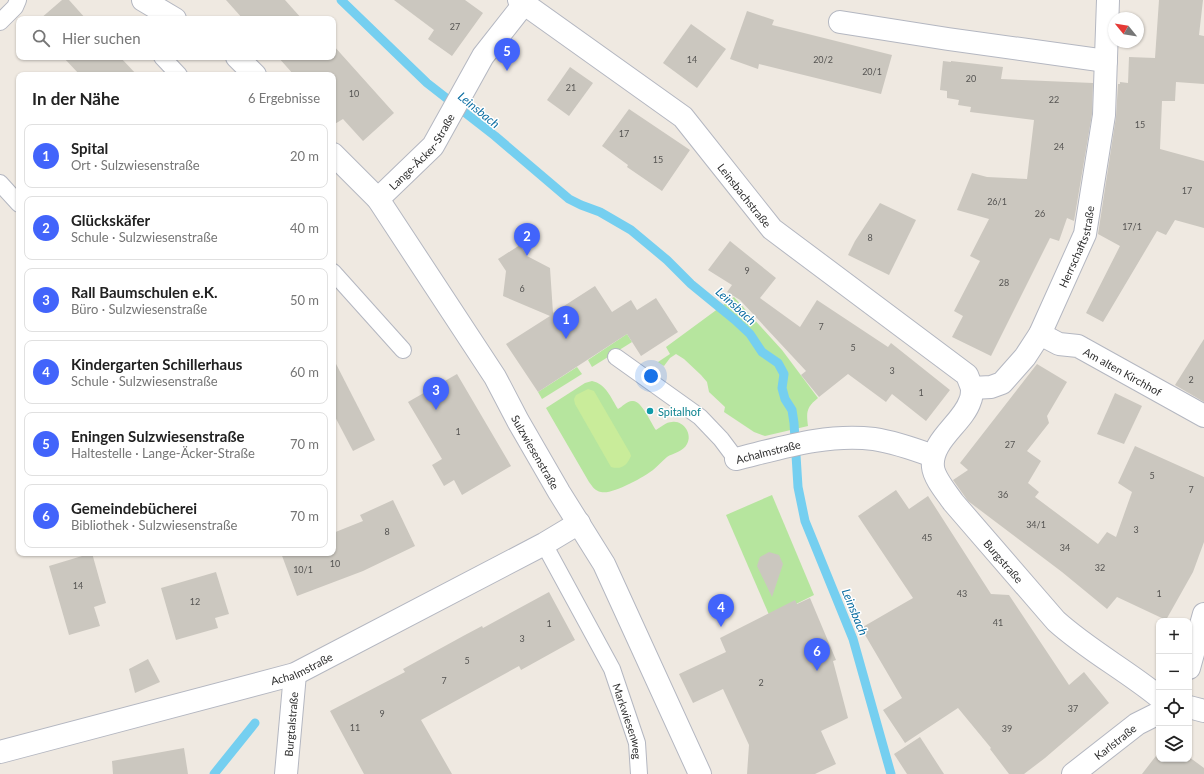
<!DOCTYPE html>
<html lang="de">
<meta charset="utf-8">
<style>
body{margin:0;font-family:Lato,sans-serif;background:#f6f6f6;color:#222}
.controls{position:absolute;right:12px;bottom:12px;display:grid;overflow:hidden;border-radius:8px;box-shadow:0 1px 3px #0004}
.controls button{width:36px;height:36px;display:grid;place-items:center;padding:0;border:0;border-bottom:1px solid #e0e0e0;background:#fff;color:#222;font:20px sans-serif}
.compass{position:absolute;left:1108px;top:12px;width:36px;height:36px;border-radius:50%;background:#fff;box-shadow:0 1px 3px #0004;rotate:300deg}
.you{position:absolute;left:651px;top:376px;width:14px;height:14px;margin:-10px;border:3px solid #fff;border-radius:50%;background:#1a73e8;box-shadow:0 0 0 6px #1a73e833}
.badge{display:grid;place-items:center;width:26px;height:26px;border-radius:50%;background:#4264fb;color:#fff;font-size:13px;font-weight:700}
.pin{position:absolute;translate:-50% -33px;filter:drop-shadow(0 1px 2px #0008)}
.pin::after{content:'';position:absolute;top:21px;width:14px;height:12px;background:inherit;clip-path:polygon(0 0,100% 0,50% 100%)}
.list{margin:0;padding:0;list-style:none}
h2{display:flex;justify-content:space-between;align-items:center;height:52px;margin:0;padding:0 16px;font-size:17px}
h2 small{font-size:13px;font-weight:400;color:#767676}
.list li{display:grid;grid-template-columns:26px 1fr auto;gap:12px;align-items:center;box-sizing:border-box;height:64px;margin:0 8px 8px;padding:0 8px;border:1px solid #e0e0e0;border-radius:8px}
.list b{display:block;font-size:15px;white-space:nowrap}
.list p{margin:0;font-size:13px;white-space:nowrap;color:#767676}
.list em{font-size:13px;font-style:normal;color:#767676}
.icon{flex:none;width:22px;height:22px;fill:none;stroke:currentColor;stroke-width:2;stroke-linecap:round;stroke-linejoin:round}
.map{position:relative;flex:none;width:1204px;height:774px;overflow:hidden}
.search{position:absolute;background:#fff;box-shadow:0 1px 3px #0004;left:16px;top:16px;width:320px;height:44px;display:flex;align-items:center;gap:10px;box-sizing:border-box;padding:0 14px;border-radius:8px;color:#767676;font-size:15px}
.panel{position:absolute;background:#fff;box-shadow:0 1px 3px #0004;left:16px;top:72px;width:320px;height:484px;border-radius:8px}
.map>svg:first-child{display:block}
.green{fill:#b6e59e}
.pitch{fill:#c9ec9a}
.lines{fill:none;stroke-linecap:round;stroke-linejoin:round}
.stream{stroke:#75cff0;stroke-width:9}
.building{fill:#cbc7bf}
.service-casing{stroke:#b4b7c1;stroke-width:18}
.minor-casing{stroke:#b4b7c1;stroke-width:24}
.service{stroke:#fff;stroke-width:16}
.minor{stroke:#fff;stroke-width:22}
.culture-dot{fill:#0f9aa8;stroke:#fff;stroke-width:1.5}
.labels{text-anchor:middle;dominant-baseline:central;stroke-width:3;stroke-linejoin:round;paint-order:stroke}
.number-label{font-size:9px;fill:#555452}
.street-label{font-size:11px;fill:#2e2e2e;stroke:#fff}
.culture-label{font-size:11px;fill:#0d838f;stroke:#fff;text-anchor:start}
.water-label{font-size:12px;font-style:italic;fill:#0d6fa3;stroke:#fff}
</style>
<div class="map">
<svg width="1204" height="774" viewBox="0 0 1204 774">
<rect width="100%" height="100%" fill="#efe9e1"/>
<g class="green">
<path d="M734 297 782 350 818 398C807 407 806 411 808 426L765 436 754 432 724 412 725 407 709 392 707 382 701 375 684 359 676 354 670 358 664 366 658 362 670 354 666 347Z"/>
<path d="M627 334 632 342 592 367 588 360Z"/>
<path d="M577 367 582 374 542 399 538 392Z"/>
<path d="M592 381C606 384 611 398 618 409 622 407 627 401 632 401 641 399 651 423 656 430 661 427 666 422 672 422 683 420 693 434 687 444 683 452 673 453 667 457 662 461 658 466 653 470 644 477 612 495 601 492 595 491 592 486 589 482L546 408 585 383Z"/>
<path d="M772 495 814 595 770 617 726 515Z"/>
</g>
<path class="pitch" d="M588 389 594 391 630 453 631 456C627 465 622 470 611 467L575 404 574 399 576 395Z"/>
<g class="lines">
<g class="stream">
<path d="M341 0 427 83 495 136 569 199 581 205 600 212 631 230 667 260 691 284 735 320 750 334 762 352 778 363 784 374 782 388 785 399 792 410 794 423 798 487 805 521 853 639 891 774"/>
<path d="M214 774 255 723"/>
</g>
</g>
<g class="building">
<path d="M62 0H69L86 19H40Z"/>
<path d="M226 0H285L302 19H243Z"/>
<path d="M394 0H465L483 13 452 56 428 39 434 30Z"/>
<path d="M1159 0H1203L1199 35 1204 36V84L1176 82 1175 101H1162L1160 149 1204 161V228L1175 220 1166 235 1157 231 1103 322 1086 313 1120 246 1098 234 1116 117 1118 84H1120V82L1128 83 1129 57 1155 58Z"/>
<path d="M747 11 774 20 772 25 892 55 881 94 759 64 758 69 730 59Z"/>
<path d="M691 24 726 49 697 88 663 63Z"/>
<path d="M333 45 394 113 363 141 343 119 333 125V75H294L278 57H333Z"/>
<path d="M63 57H120L137 75H80Z"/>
<path d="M943 61 951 62V61L1003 67 1001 79 1093 83 1092 114 1074 221 1067 218 1059 241 1050 238 991 356 952 337 963 316 954 311 980 261 970 256 989 219 957 210 972 173 987 177 1027 179 1034 120 970 112 971 107 958 105 959 100 947 98V91L940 90Z"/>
<path d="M570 67 593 83 569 116 547 100Z"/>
<path d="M629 109 690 150 662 191 627 167 628 165 602 146Z"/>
<path d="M880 203 916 220 889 275 848 255 855 241Z"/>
<path d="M730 241 776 278 760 298 800 327 817 300 888 347 891 343 950 390 926 421 892 394 886 402 848 374 819 397 801 375 806 371 740 300 727 292 732 285 708 270Z"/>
<path d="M520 245 527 256 550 268 553 313 595 286 612 312 631 300 637 310 656 298 678 332 641 356 627 334 538 392 506 344 550 316 503 296 506 271 498 259Z"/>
<path d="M1204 339V402L1175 385Z"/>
<path d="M333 358 375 440 353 451 333 413Z"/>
<path d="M1037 364 1067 382 1047 416 1049 423 1027 451 1041 461 1028 483 1039 492 1035 497 1098 544 1107 532 1116 537 1132 492 1118 483 1135 446 1204 477V542L1193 572 1166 620 1117 597 1107 609 1062 572 968 501 953 480 968 470 960 463Z"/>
<path d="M457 374 511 466 462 495 454 480 444 486 432 465 442 459 408 402Z"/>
<path d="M1115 393 1142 406 1124 444 1097 434Z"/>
<path d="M896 490 909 509 928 496 991 594 1009 595 1069 685 1084 672 1109 703 1045 758 1024 774H1009L990 749 991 748 958 708 905 743 883 710 902 698 861 628 913 598 858 516Z"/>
<path d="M393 500 415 546 363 571 297 596 281 553H333V533L363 521 360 515Z"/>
<path d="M769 552 779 555 783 564 772 597 757 566 760 557Z"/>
<path d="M92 553 106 603 94 607 100 626 69 635 49 566Z"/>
<path d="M216 572 229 614 215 618 218 628 176 640 161 588Z"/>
<path d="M549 592 575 640 521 670 519 666 421 720 452 774H364L330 711 405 672 403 669 465 635 482 626 483 628Z"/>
<path d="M810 598 836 660 833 661 848 718 821 731 836 764 815 774H747L749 745 723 689 693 703 679 674 726 652 720 638 795 600 797 604Z"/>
<path d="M148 659 160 682 135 693 129 669Z"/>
<path d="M920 737 944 774H907L894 754Z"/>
<path d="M184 748 188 774H113L112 761Z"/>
<path d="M1159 752V759H1189V757L1204 768V774H1142Z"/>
</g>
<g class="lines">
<defs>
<g id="service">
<path d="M0 22 15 7 18 0"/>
<path d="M162 57 179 75"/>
<path d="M0 183 19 204"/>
<path d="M333 272 403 350"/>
<path d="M616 357 700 417 721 439 736 459"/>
<path id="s1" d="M544 544 612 669 637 743 639 774"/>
</g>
<g id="minor">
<path d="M143 0 175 19"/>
<path id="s2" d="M519 0 683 117 772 229 967 375 972 388"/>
<path d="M840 22 948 39 1106 61"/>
<path d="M237 57 255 75"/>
<path id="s3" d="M333 154 378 199 495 377 518 421 559 492 604 564 700 774"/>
<path id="s4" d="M378 199 433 146 483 56 527 0"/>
<path id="s5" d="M1040 334 1059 344 1078 346 1204 416"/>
<path id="s6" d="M972 388 991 387 1002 383 1025 357 1040 334 1085 234 1104 115 1108 0"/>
<path id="s7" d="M972 388C972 392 972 397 970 401 963 423 930 441 933 467 934 478 947 493 953 502L1056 621C1088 650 1126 670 1159 697"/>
<path id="s8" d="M736 459C781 448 827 433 874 439 894 442 914 449 933 456"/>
<path d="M1189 668 1204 614"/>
<path d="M1189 707 1204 711"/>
<path id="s9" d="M0 752 295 674 544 544 579 523"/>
<path id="s10" d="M286 774 295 674"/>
<path id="s11" d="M1073 774 1137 724 1159 713"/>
</g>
</defs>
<use href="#service" class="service-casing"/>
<use href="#minor" class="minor-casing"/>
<use href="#service" class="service"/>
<use href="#minor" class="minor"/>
</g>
<circle class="culture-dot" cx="650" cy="411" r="4"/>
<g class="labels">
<g class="number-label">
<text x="455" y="26">27</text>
<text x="692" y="59">14</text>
<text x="823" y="59">20/2</text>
<text x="872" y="71">20/1</text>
<text x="971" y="78">20</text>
<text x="571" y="87">21</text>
<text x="354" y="93">10</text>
<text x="1054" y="99">22</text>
<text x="1140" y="124">15</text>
<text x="624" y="133">17</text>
<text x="1059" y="146">24</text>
<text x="658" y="159">15</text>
<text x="1187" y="190">17</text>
<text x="997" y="201">26/1</text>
<text x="1040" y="213">26</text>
<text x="1132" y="226">17/1</text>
<text x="870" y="237">8</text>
<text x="747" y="270">9</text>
<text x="1004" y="282">28</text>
<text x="522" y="288">6</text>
<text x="821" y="326">7</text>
<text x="853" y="347">5</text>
<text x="892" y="370">3</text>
<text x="1191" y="379">2</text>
<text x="921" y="392">1</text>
<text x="458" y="431">1</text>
<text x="1010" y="444">27</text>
<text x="1152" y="475">5</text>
<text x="1191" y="489">7</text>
<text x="1003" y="494">36</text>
<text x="1036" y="524">34/1</text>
<text x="1136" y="529">3</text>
<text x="387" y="531">8</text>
<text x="927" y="537">45</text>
<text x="1065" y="547">34</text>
<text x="335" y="563">10</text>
<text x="1100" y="567">32</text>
<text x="303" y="569">10/1</text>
<text x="78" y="585">14</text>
<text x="962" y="593">43</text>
<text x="1159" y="593">1</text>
<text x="195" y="601">12</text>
<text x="998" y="622">41</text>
<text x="549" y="623">1</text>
<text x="522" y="638">3</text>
<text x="467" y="660">5</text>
<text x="444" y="680">7</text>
<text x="761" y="682">2</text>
<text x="1073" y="708">37</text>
<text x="382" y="713">9</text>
<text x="355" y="727">11</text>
<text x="1007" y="728">39</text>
</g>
<g class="street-label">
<text stroke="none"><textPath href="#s4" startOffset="65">Lange-Äcker-Straße</textPath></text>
<text stroke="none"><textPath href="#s2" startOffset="301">Leinsbachstraße</textPath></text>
<text stroke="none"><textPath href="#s6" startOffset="188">Herrschaftsstraße</textPath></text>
<text stroke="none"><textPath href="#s5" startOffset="92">Am alten Kirchhof</textPath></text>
<text stroke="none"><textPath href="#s8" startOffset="33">Achalmstraße</textPath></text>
<text stroke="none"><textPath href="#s3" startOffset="362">Sulzwiesenstraße</textPath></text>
<text stroke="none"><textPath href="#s7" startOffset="209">Burgstraße</textPath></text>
<text stroke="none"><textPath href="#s9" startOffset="313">Achalmstraße</textPath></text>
<text stroke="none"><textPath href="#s1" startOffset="197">Markwiesenweg</textPath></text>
<text stroke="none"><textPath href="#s10" startOffset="50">Burgtalstraße</textPath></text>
<text stroke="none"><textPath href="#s11" startOffset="53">Karlstraße</textPath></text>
</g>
<g class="culture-label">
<text x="658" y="411">Spitalhof</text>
</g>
<g class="water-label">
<text transform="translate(479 110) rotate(39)">Leinsbach</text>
<text transform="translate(736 306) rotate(42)">Leinsbach</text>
<text transform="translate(855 612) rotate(68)">Leinsbach</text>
</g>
</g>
</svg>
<div class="controls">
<button>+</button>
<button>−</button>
<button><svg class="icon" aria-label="locate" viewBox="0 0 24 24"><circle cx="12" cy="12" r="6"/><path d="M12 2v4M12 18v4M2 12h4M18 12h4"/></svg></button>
<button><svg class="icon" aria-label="layers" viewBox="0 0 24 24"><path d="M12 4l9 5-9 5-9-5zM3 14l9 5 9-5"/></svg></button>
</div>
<svg class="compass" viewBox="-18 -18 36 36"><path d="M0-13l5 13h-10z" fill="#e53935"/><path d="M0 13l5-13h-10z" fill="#767676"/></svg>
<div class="you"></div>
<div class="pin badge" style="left:566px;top:339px">1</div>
<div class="pin badge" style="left:527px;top:256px">2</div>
<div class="pin badge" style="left:436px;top:410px">3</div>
<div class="pin badge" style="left:721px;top:627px">4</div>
<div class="pin badge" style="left:507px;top:71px">5</div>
<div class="pin badge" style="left:817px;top:671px">6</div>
<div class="search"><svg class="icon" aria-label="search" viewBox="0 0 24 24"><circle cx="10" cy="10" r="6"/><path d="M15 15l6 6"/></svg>Hier suchen</div>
<section class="panel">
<h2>In der Nähe<small>6 Ergebnisse</small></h2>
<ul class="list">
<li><span class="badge">1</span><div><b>Spital</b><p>Ort · Sulzwiesenstraße</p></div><em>20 m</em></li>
<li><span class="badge">2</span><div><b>Glückskäfer</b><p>Schule · Sulzwiesenstraße</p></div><em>40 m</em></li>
<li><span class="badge">3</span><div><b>Rall Baumschulen e.K.</b><p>Büro · Sulzwiesenstraße</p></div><em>50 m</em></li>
<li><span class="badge">4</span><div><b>Kindergarten Schillerhaus</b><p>Schule · Sulzwiesenstraße</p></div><em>60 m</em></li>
<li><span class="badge">5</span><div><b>Eningen Sulzwiesenstraße</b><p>Haltestelle · Lange-Äcker-Straße</p></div><em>70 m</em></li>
<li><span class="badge">6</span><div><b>Gemeindebücherei</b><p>Bibliothek · Sulzwiesenstraße</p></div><em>70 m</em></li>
</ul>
</section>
</div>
